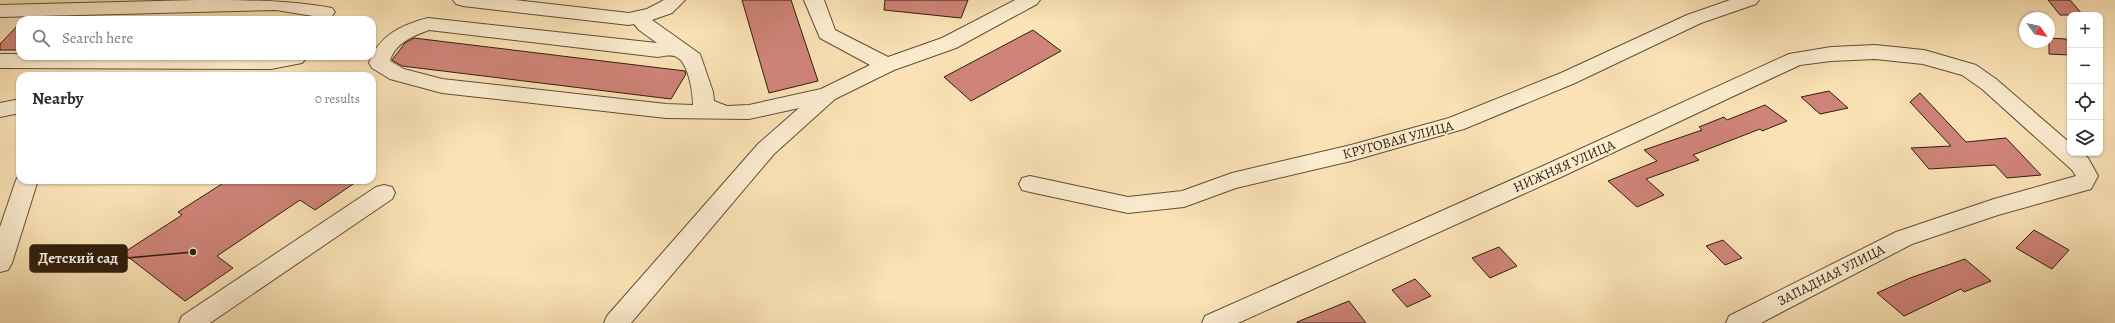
<!DOCTYPE html>
<meta charset="utf-8">
<style>
body{margin:0;font-family:Alegreya,serif;background:#f7f7f7;color:#2b2b33}
.controls{position:absolute;right:12px;top:12px;display:grid;overflow:hidden;border-radius:8px;box-shadow:0 1px 3px #0004}
.controls button{width:36px;height:36px;display:grid;place-items:center;padding:0;border:0;border-bottom:1px solid #e1e1e2;background:#fff;color:#2b2b33;font:20px sans-serif}
.compass{position:absolute;left:2019px;top:12px;width:36px;height:36px;border-radius:50%;background:#fff;box-shadow:0 1px 3px #0004;rotate:123deg}
.list{margin:0;padding:0;list-style:none}
h2{display:flex;justify-content:space-between;align-items:center;height:52px;margin:0;padding:0 16px;font-size:17px}
h2 small{font-size:13px;font-weight:400;color:#7c7c81}
.icon{flex:none;width:22px;height:22px;fill:none;stroke:currentColor;stroke-width:2;stroke-linecap:round;stroke-linejoin:round}
.map{position:relative;flex:none;width:2115px;height:323px;overflow:hidden}
.search{position:absolute;background:#fff;box-shadow:0 1px 3px #0004;left:16px;top:16px;width:360px;height:44px;display:flex;align-items:center;gap:10px;box-sizing:border-box;padding:0 14px;border-radius:12px;color:#7c7c81;font-size:15px}
.panel{position:absolute;background:#fff;box-shadow:0 1px 3px #0004;left:16px;top:72px;width:360px;height:112px;border-radius:12px}
.map>svg:first-child{display:block}
.building{fill:#d08479;stroke:#2f1d0c}
.lines{fill:none;stroke-linecap:round;stroke-linejoin:round}
.minor-casing{stroke:#624e36;stroke-width:2}
.minor{fill:#fcedd0;fill-rule:evenodd}
.labels{text-anchor:middle;dominant-baseline:central;stroke-width:3;stroke-linejoin:round;paint-order:stroke}
.street-label{font-size:14px;fill:#2f1d0c;stroke:#fcedd0}
.leader{fill:none;stroke:#2f1d0c;stroke-width:1.5}
.callout-dot{fill:#2f1d0c;stroke:#fcedd0;stroke-width:1.5}
.callout{fill:#2f1d0c;stroke:#2f1d0c;stroke-width:1.5}
.callout-label{font-size:15px;text-anchor:middle;font-weight:bold;fill:#fff}
</style>
<div class="map">
<svg width="2115" height="323" viewBox="0 0 2115 323">
<rect width="100%" height="100%" fill="#fbe3b6"/>
<filter id="stains"><feTurbulence type="fractalNoise" baseFrequency=".005" numOctaves="4"/><feColorMatrix values="0 0 0 0 .2 0 0 0 0 .09 0 0 0 0 .02 0 0 0 .5 -.17"/></filter>
<radialGradient id="worn" r=".72"><stop offset=".6" stop-color="#630" stop-opacity="0"/><stop offset="1" stop-color="#630" stop-opacity=".3"/></radialGradient>
<g class="building">
<path d="M742 0H791L818 81 769 93Z"/>
<path d="M885 0H968L961 18 884 10Z"/>
<path d="M2048 0H2070L2083 15H2060Z"/>
<path d="M20 23V50H0V44Z"/>
<path d="M1033 30 1061 51 971 101 944 77Z"/>
<path d="M414 38 685 71 686 74 671 99 402 66 392 60 405 43Z"/>
<path d="M2049 38 2066 39 2070 45V55L2049 54Z"/>
<path d="M1829 91 1848 108 1820 114 1801 97Z"/>
<path d="M1920 93 1966 142 2006 138 2041 175 2007 178 1995 165 1929 169 1911 148 1951 146 1910 102Z"/>
<path d="M1765 105 1787 121 1762 131 1760 129 1693 155 1699 160 1646 179 1664 195 1637 207 1608 181 1657 161 1644 150 1702 130 1699 127 1724 117 1727 120Z"/>
<path d="M228 180H359L315 210 300 200 217 256 233 268 185 301 123 253 182 215 178 212Z"/>
<path d="M2034 230 2069 250 2052 269 2016 248Z"/>
<path d="M1723 240 1742 258 1725 265 1706 246Z"/>
<path d="M1499 247 1517 266 1490 278 1472 258Z"/>
<path d="M1965 259 1991 281 1964 292 1961 289 1904 316 1877 293 1910 278Z"/>
<path d="M1415 279 1431 296 1407 307 1392 290Z"/>
<path d="M1349 301 1366 323H1297V322Z"/>
</g>
<g class="lines">
<defs>
<g id="minor">
<path d="M197 0C242 0 288 0 332 8L335 12 332 16 325 18 276 10 0 17V5Z"/>
<path d="M453 0H515L629 13 647 9 664 0H685L672 13 652 20 700 54 713 92 714 101 727 106 749 105 821 89 870 65 820 38 804 0H824L835 30 888 57 942 38 1015 0H1040L1037 4 956 48 894 70 835 99 774 154 631 323H604L607 316 758 144 799 108 749 119 666 118 442 93 390 79 372 68 369 63C378 36 401 25 428 18L657 43 639 30 634 24 629 25 463 6 456 4ZM429 30 658 57C663 56 670 55 674 56 688 59 693 92 693 105L666 104 442 79 404 69 390 61C395 43 413 36 429 30Z"/>
<path d="M1730 0H1759L1756 4 1701 23 1575 83 1464 129 1351 161 1236 188 1184 207 1128 213 1030 192 1022 190 1019 184 1022 178 1030 176 1128 197 1182 191 1232 173 1351 145 1449 118 1561 73 1687 15Z"/>
<path d="M1875 45 1924 50 1976 65 1996 79 2070 143V153H2082L2088 158 2098 176 2091 189 1998 215 1912 244 1761 323H1726L1729 316 1896 232 1994 199 2076 176 2072 170 1982 89 1962 75 1923 64 1875 59 1831 61 1800 65 1561 177 1238 323H1202L1205 316 1545 165 1789 54 1831 47Z"/>
<path d="M0 54H20V56H308L302 63 271 69 0 68Z"/>
<path d="M20 99V113L0 117V103Z"/>
<path d="M20 174V180H38L12 263 8 270 0 272V227L16 180Z"/>
<path d="M384 185 392 187 395 193 392 199 210 323H179L182 316 376 187Z"/>
</g>
</defs>
<use href="#minor" class="minor-casing"/>
<use href="#minor" class="minor"/>
</g>
<g class="labels">
<g class="street-label">
<text transform="translate(1398 140) rotate(-15)">КРУГОВАЯ УЛИЦА</text>
<text transform="translate(1564 166) rotate(-24)">НИЖНЯЯ УЛИЦА</text>
<text transform="translate(1831 275) rotate(-27)">ЗАПАДНАЯ УЛИЦА</text>
</g>
</g>
<path class="leader" d="M193 252L127 258"/>
<circle class="callout-dot" cx="193" cy="252" r="4"/>
<rect class="callout" x="30" y="245" width="97" height="27" rx="4"/>
<g class="callout-label">
<text x="78" y="263">Детский сад</text>
</g>
<rect width="100%" height="100%" filter="url(#stains)"/>
<rect width="100%" height="100%" fill="url(#worn)"/>
</svg>
<div class="controls">
<button>+</button>
<button>−</button>
<button><svg class="icon" aria-label="locate" viewBox="0 0 24 24"><circle cx="12" cy="12" r="6"/><path d="M12 2v4M12 18v4M2 12h4M18 12h4"/></svg></button>
<button><svg class="icon" aria-label="layers" viewBox="0 0 24 24"><path d="M12 4l9 5-9 5-9-5zM3 14l9 5 9-5"/></svg></button>
</div>
<svg class="compass" viewBox="-18 -18 36 36"><path d="M0-13l5 13h-10z" fill="#e53935"/><path d="M0 13l5-13h-10z" fill="#7c7c81"/></svg>
<div class="search"><svg class="icon" aria-label="search" viewBox="0 0 24 24"><circle cx="10" cy="10" r="6"/><path d="M15 15l6 6"/></svg>Search here</div>
<section class="panel">
<h2>Nearby<small>0 results</small></h2>
<ul class="list">
</ul>
</section>
</div>
